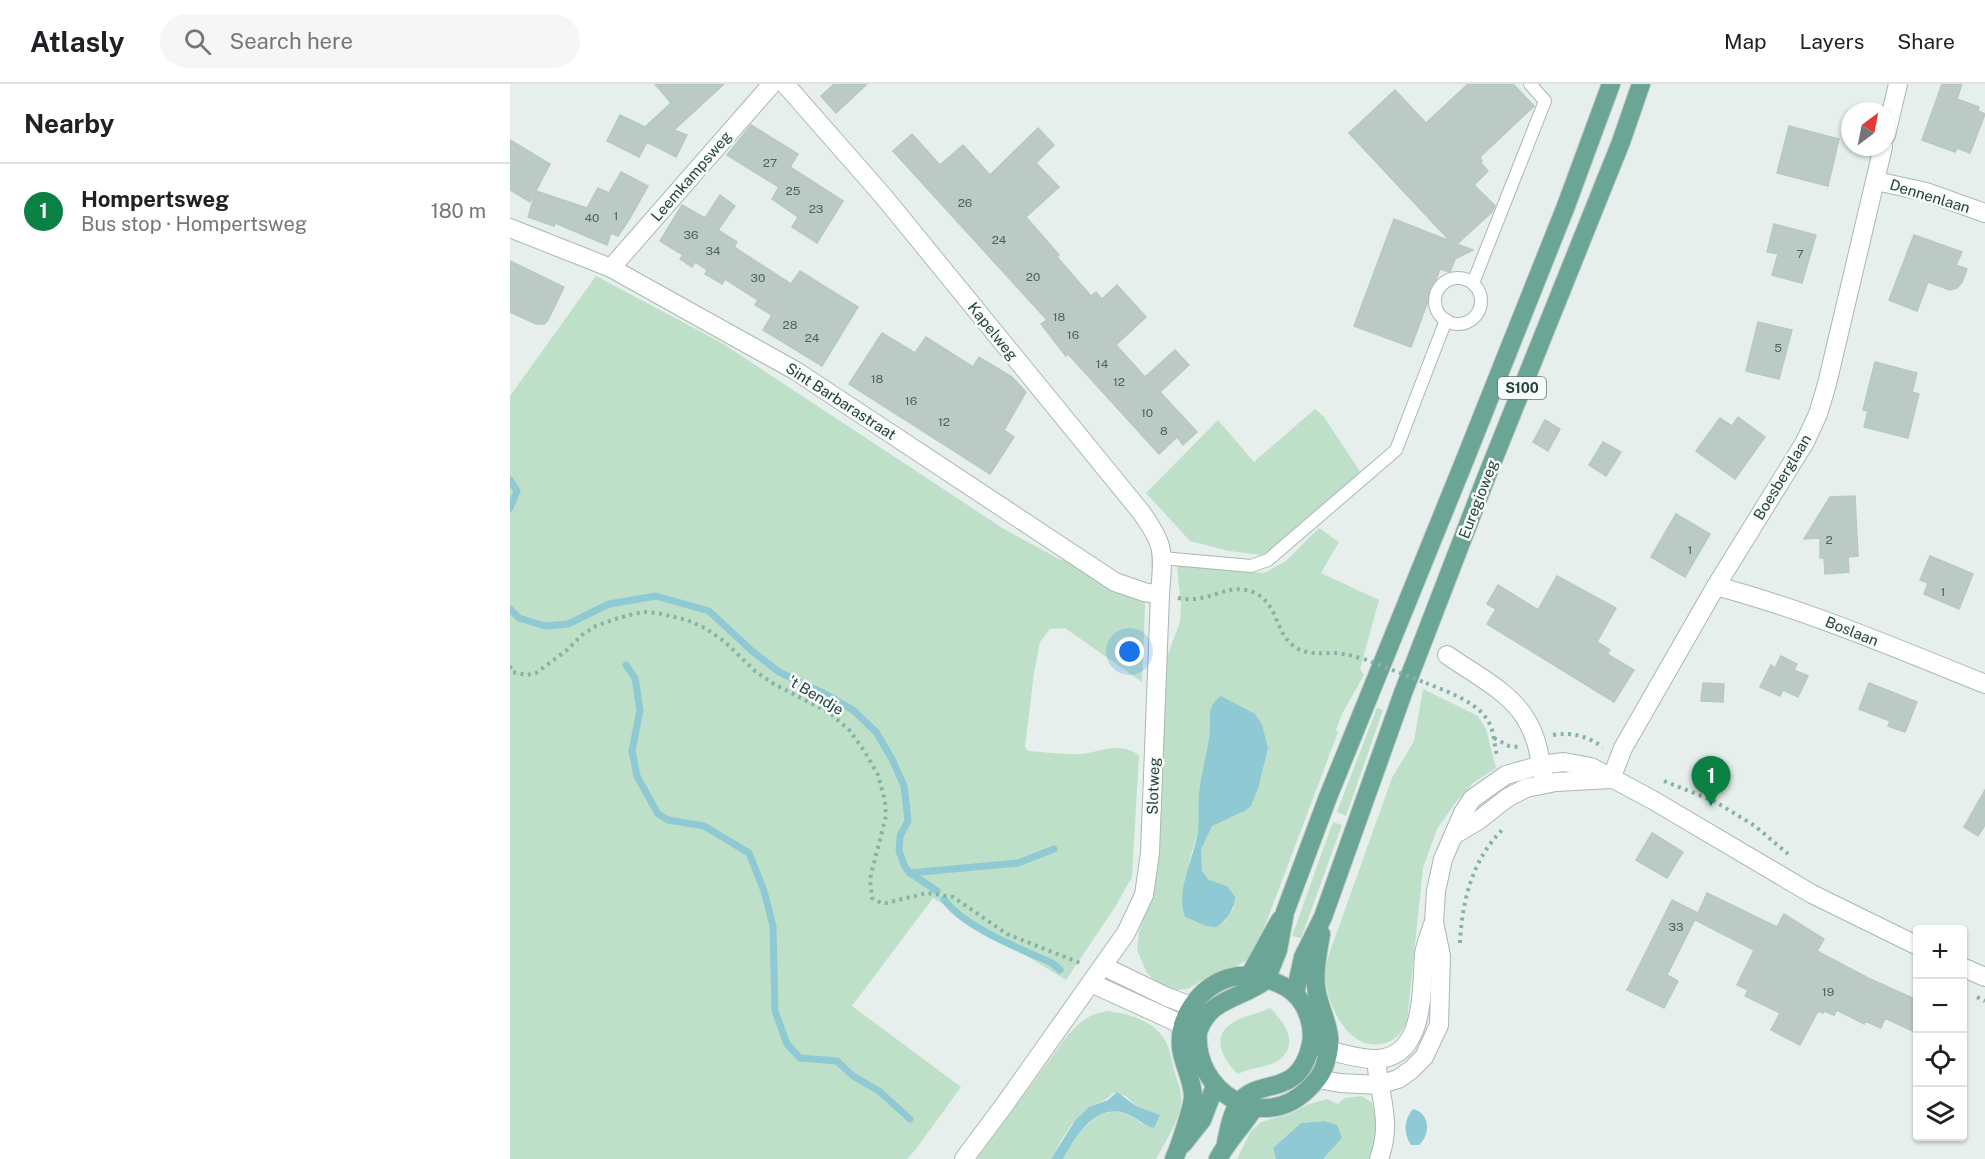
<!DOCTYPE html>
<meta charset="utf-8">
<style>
body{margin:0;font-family:"Public Sans",sans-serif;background:#f6f6f6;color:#202124}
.controls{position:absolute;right:18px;bottom:18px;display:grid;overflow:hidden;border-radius:6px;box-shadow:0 2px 4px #0004}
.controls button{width:54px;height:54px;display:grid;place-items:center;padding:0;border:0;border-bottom:2px solid #e0e0e0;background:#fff;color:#202124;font:30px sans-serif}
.compass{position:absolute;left:1331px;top:18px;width:54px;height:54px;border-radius:50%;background:#fff;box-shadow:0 2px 4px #0004;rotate:32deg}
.you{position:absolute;left:620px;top:568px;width:21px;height:21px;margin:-15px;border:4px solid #fff;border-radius:50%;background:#1a73e8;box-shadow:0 0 0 9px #1a73e833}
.badge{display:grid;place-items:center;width:39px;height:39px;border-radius:50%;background:#0b8043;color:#fff;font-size:20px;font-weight:700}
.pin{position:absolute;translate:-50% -50px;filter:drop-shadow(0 2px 3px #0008)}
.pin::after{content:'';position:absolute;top:32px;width:21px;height:18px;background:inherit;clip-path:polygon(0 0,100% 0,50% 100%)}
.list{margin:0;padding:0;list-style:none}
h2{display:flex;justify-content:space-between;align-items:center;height:78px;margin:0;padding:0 24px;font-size:26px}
h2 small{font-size:20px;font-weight:400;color:#757577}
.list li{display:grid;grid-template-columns:39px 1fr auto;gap:18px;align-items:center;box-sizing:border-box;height:96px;padding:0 24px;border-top:2px solid #e0e0e0}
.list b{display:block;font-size:22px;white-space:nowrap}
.list p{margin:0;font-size:20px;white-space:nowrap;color:#757577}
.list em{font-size:20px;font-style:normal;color:#757577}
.icon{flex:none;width:33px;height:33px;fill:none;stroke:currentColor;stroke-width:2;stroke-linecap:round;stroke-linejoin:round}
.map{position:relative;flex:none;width:1475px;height:1075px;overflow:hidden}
header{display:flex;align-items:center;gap:36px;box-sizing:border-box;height:84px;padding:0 30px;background:#fff;border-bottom:2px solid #e0e0e0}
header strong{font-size:28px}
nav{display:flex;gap:33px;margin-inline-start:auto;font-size:21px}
.search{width:420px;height:54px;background:#f6f6f6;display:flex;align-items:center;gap:15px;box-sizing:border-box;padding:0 21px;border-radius:33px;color:#757577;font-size:22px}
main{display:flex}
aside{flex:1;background:#fff}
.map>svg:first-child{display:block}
.green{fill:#bfe0c8;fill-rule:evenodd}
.water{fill:#8ec9d4}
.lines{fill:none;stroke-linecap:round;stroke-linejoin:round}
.stream{stroke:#8ec9d4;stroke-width:7}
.building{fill:#bbcac4;stroke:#b8c9c2;stroke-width:1.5}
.service-casing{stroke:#a8b8b2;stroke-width:14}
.minor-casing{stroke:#a8b8b2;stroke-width:20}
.tertiary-casing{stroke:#a8b8b2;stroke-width:20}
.primary-casing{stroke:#c2cac8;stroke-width:20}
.path{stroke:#86b3a5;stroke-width:4;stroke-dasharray:3 4.5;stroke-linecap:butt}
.service{stroke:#fff;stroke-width:12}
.minor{stroke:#fff;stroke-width:18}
.tertiary{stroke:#fff;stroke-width:18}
.primary{stroke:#6aa596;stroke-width:18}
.path-bridge{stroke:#86b3a5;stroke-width:4;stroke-dasharray:3 4.5;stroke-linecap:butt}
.labels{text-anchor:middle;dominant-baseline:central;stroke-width:5;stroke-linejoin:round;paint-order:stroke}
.number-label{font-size:12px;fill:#4a645c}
.shield{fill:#f7fbf9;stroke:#637a73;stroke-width:1.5}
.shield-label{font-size:14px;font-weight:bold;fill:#24423a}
.street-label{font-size:15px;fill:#24423a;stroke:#f7fbf9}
</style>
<header>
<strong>Atlasly</strong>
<div class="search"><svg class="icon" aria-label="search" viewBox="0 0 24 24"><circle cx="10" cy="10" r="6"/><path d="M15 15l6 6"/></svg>Search here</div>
<nav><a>Map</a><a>Layers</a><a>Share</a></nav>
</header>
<main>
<aside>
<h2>Nearby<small></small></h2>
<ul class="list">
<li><span class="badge">1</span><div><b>Hompertsweg</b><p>Bus stop · Hompertsweg</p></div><em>180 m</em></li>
</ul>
</aside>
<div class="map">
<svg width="1475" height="1075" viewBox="0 0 1475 1075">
<rect width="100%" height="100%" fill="#e6efeb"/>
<g class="green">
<path d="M86 192 212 259 494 445 549 475 634 499 635 522 632 598 555 544 540 545 530 558 524 589 515 663 518 667C535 668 553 671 570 670 593 668 607 657 629 671L622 793 605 823 556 896 423 814 342 922 451 1003 406 1065 397 1075H0V312Z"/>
<path d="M805 325 814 333 853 392 789 447 752 471 719 467 680 457 636 409 708 336 744 378Z"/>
<path d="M809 444 829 458 811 489 869 516 850 585 854 591 832 630 826 646 828 648 747 863 737 876 725 883 699 892 678 905 666 906 645 897 637 889 627 866 629 848 640 815 646 778 651 722 657 573 670 538 671 523 667 482H679L754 489 776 477ZM699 631 758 665C753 686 750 708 736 725 729 734 712 734 703 741 690 751 685 786 699 796 704 799 712 800 717 802L724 824 715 837 696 842 675 833 674 797 688 747 690 709 700 647Z"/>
<path d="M913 605 968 632 976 645 986 684 963 699 946 718 927 745 913 784 897 937C891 950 886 957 871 960 837 966 815 918 815 889 815 880 819 870 822 862L882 694 904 657Z"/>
<path d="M867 624 873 626 836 732 827 728Z"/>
<path d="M823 738 832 741 791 854 782 852Z"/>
<path d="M760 924C776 939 792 964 764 979 753 984 740 984 728 990 713 976 699 952 724 938 735 931 749 930 760 924Z"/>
<path d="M598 927C620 930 645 937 656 958 661 968 662 979 665 989 668 999 673 1010 671 1021 668 1039 655 1058 646 1075H553C570 1045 595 1008 632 1040L649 1031 626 1022 616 1012 603 1009C596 1018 587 1018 578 1024 561 1036 551 1057 541 1075H467L557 952C571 937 578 930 598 927Z"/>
<path d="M852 1012 862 1019C869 1044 868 1050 861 1075H813L819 1069 814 1037 791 1039 763 1064 766 1075H727L741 1047 751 1038 779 1030 799 1020 817 1015 828 1020 834 1014Z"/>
</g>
<g class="water">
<path d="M711 612 745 630 752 640 758 665 749 702 741 722 735 727 702 742 691 765 692 787 699 796 717 802 725 813C724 826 718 835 706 843L696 842 675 833C665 804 684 776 688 747 689 735 688 722 689 710 691 691 696 673 699 654 702 637 694 624 711 612Z"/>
<path d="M607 1008 626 1022 650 1031 644 1044C632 1041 625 1032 614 1029 584 1020 565 1054 553 1075H541L566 1035 579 1023 598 1016Z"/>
<path d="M903 1025C920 1029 921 1050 909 1061H901C893 1049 894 1035 903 1025Z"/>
<path d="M814 1037 827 1041 832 1054 813 1075H766L763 1064 791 1039Z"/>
</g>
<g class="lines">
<g class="stream">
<path d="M0 396 7 407 0 424"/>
<path d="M0 525 9 534 35 542 58 540 99 520 146 512 199 527 242 567 269 588 317 611 343 626 366 648 382 675 394 702 398 737 390 752 389 767 395 783 400 789 427 807"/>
<path d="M116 581 125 594 130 626 122 667 127 692 148 730 158 736 194 742 239 769 254 807 263 842 265 927 277 960 290 974 327 977 343 992 369 1007 400 1035"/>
<path d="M400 789 508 779 544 765"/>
<path d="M434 815C453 843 511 865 542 879L550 886"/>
</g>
</g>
<g class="building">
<path d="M145 0H214L164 46 177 51 166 73 137 58 129 73 97 57 110 31 135 43 161 19Z"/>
<path d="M324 0H357L326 29 311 12Z"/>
<path d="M958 0H1003L1024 22 970 73 972 77 970 78 978 87 964 101 985 122 982 128 947 160 963 166 945 175 940 188 930 185 901 263 844 242 884 135 940 157 839 49 885 6 916 39Z"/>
<path d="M1432 0H1452L1447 15 1469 23 1468 27 1475 30 1460 69 1447 64 1445 68 1412 56Z"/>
<path d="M241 41 288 70 280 83 333 117 307 159 282 143 288 133 262 115 269 103 217 71Z"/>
<path d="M1279 42 1329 55 1318 102 1267 89Z"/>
<path d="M528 44 544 61 526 79 549 103 516 133 549 171 547 173 581 212 586 208 592 215 607 201 636 233 606 261 635 293 665 266 679 281 650 308 687 348 673 361 667 353 649 370 558 270 556 272 531 240 537 236 383 67 402 50 430 81 453 61 480 91Z"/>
<path d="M0 56 40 80 20 118 0 106Z"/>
<path d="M111 88 138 102 120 134 108 152 101 149 97 161 45 139 44 142 18 133 26 107 77 124 88 104 99 109Z"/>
<path d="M210 111 225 122 208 146 227 158 224 163 281 200 290 187 348 223 312 282 253 246 262 231 245 221 248 216 215 195 212 200 195 190 197 186 185 178 182 183 170 175 173 171 150 157 172 121 195 134Z"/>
<path d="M1264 140 1306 151 1292 199 1262 191 1268 170 1257 168Z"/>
<path d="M1404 151 1452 168 1446 181 1457 185 1452 198 1447 204 1440 206 1418 198 1407 227 1379 216Z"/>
<path d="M0 177 54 203 38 236 34 240H26L0 228Z"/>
<path d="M1248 238 1282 246 1269 295 1236 287Z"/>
<path d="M372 249 405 269 416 253 463 283 469 273 502 293 516 308 494 346 504 353 480 390 339 300Z"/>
<path d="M1365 278 1407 289 1402 308 1409 310 1398 354 1354 343 1358 327 1353 326Z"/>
<path d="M1228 333 1255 353 1225 395 1186 367 1210 334 1222 342Z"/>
<path d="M1035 336 1050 345 1038 367 1023 358Z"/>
<path d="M1093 358 1111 368 1096 392 1079 381Z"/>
<path d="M1345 412 1348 472 1338 473 1339 488 1315 490 1314 474H1310V454L1294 455 1320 413Z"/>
<path d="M1166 430 1200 450 1175 493 1141 473Z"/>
<path d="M1420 472 1463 490 1449 525 1414 510 1418 499 1410 496Z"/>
<path d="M1047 492 1106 524 1087 558 1100 566 1097 570 1124 586 1104 618 977 540 986 525 977 520 988 501 1028 526Z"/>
<path d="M1271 572 1287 580 1284 586 1298 592 1288 613 1273 606 1270 612 1250 603 1261 581 1265 584Z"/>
<path d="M1193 599 1214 600 1213 618 1191 617Z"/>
<path d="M1359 599 1407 618 1395 648 1378 642 1380 637 1349 625Z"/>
<path d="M1475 706V741L1468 752 1454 743Z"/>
<path d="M1142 749 1173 768 1157 794 1126 776Z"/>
<path d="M1197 809 1267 843 1274 830 1314 855 1307 867 1358 894 1407 916V949L1375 934 1371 944 1355 937 1354 940 1327 926 1324 931 1314 927 1313 929 1308 927 1290 961 1261 946 1270 929 1235 912 1238 906 1227 901 1244 866 1185 836Z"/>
<path d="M1162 816 1188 829 1157 891 1168 897 1154 924 1117 906Z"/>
</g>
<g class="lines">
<defs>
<g id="service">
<circle cx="948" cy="217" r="23"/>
<path d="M963 199 1035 17 1020 0"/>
<path d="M652 474 741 482 758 476 886 366 936 236"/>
</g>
<g id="minor">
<path d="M275 0 374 113 631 428C656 463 653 468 650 511"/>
<path d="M1376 51 1388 0"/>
<path d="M1366 97 1416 108 1475 129"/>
<path d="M101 184 262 0"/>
<path d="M1206 502C1299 527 1386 564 1475 600"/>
<path d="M937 571C964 590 1001 608 1017 637 1028 655 1030 676 1034 696"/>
<path d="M1101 695 1113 664 1206 502 1295 358 1308 330 1317 300 1373 63"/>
<path d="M866 975C869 1013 883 1037 869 1075"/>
</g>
<g id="tertiary">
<path d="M0 144 101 184 286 287 605 498 634 508 650 511 640 769 634 811 616 849 495 1020 454 1075"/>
<path d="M944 751 969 736 997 714 1016 704 1046 698 1101 695"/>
<path d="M593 882 657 913 681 922"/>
<path d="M1452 883 1475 893"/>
<path d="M581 899 673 941"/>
<path d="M818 966C833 970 848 975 864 975 916 975 911 906 914 871 915 861 920 850 923 840"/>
<path d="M808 995 830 999 868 1001 888 995 901 986 914 973 929 941 931 872 924 838 926 807 933 775 953 729 962 715 996 691 1031 681 1054 678 1081 683 1141 715 1302 810 1408 862"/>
</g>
<g id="primary">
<path d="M739 892 770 836"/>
<path d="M756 896 768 866 775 828 818 713 954 378 1056 122 1101 0"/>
<path d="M785 910 793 873 813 833 893 609 976 394 1111 58 1131 0"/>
<path d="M673 941 688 948C683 1007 751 1050 797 1006 805 998 812 991 815 980 826 949 813 937 807 909 803 890 808 869 811 850"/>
<path d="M688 948C699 914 731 915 756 896"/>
<path d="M716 1059C719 1045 721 1031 729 1019 748 992 789 1016 801 960"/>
<path d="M673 1060 692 1036 705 1002"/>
<path d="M664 1075C669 1064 682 1025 683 1013 683 996 673 981 671 964 668 930 694 897 728 892 746 890 772 898 785 910 798 923 804 943 801 960L818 966"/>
<path d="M708 1075C718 1056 733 1042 744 1024"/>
</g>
</defs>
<use href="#service" class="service-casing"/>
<use href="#minor" class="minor-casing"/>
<use href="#tertiary" class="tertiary-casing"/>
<use href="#primary" class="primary-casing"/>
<g class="path">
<path d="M668 514C696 520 715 501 736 506 770 514 762 547 785 563 797 571 811 569 825 569 835 570 844 572 853 575"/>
<path d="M0 582 2 588 17 591 26 589 57 566 72 551 86 542 108 534 133 528 147 529 177 536 195 544 215 558 245 587 264 600 320 629 340 647 355 668 368 691 375 717 376 732 360 795 362 814 371 819H376L417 809 443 813 497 850 570 879"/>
<path d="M916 599C938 608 972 619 981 643 985 653 984 664 988 674"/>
<path d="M1043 651C1062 648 1077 652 1093 663"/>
<path d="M984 654 999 662 1008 663"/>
<path d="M1154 697 1204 717 1245 742 1278 770"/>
<path d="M950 859C952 817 962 776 993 745"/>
<path d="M1467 913 1475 917"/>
</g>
<use href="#service" class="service"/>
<use href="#minor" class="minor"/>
<use href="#tertiary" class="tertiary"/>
<use href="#primary" class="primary"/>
<path class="path-bridge" d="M854 575 916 599"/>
</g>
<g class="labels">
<g class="number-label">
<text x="260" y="79">27</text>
<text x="283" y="107">25</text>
<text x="455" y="119">26</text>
<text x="306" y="125">23</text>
<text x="106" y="132">1</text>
<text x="82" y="134">40</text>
<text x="181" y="151">36</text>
<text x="489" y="156">24</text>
<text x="203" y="167">34</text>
<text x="1290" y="170">7</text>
<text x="523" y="193">20</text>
<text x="248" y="194">30</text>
<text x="549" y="233">18</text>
<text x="280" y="241">28</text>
<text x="563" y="251">16</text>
<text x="302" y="254">24</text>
<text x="1268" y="264">5</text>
<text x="592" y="280">14</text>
<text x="367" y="295">18</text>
<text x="609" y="298">12</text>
<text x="401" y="317">16</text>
<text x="637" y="329">10</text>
<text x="434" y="338">12</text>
<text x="654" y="347">8</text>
<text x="1319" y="456">2</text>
<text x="1180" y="466">1</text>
<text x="1433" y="508">1</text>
<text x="1166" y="843">33</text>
<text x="1318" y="908">19</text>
</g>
<rect class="shield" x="988" y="293" width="48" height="22" rx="4.5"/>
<g class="shield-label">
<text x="1012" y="304">S100</text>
</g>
<g class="street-label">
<text transform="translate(181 92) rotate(-49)">Leemkampsweg</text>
<text transform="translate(1420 112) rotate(17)">Dennenlaan</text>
<text transform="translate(483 247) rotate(51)">Kapelweg</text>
<text transform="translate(331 317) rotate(33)">Sint Barbarastraat</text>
<text transform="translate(1272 393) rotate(-59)">Boesberglaan</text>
<text transform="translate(968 415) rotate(-69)">Euregioweg</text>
<text transform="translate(1342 547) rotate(22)">Boslaan</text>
<text transform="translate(306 611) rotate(31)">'t Bendje</text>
<text transform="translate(643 702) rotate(-88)">Slotweg</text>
</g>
</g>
</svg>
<div class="controls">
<button>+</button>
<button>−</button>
<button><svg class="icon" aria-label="locate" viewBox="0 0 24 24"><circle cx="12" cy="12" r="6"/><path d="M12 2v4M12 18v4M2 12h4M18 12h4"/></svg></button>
<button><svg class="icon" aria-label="layers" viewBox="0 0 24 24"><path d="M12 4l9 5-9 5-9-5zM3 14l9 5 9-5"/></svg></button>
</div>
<svg class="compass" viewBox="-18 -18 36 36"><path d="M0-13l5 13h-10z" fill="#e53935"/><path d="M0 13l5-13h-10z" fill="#757577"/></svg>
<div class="you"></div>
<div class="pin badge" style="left:1201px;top:722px">1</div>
</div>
</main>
